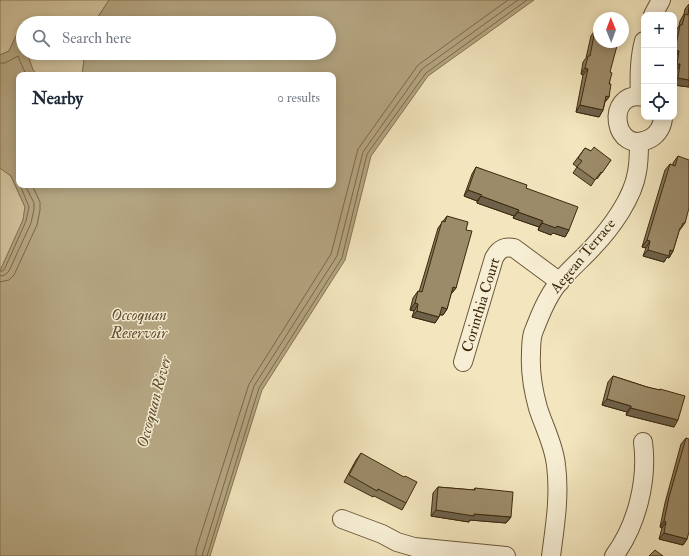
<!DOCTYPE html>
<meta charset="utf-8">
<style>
body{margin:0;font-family:"IM FELL Double Pica",serif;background:#f6f6f7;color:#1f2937}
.controls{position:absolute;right:12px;top:12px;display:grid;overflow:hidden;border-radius:8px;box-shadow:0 2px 10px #0003}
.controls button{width:36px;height:36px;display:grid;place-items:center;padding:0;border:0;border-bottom:1px solid #e0e1e3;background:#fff;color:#1f2937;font:20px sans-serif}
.compass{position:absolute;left:593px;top:12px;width:36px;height:36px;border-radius:50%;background:#fff;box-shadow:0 2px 10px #0003;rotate:359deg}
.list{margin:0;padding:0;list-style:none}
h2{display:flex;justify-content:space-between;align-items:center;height:52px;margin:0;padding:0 16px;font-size:17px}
h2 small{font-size:13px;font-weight:400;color:#747a83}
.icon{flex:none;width:22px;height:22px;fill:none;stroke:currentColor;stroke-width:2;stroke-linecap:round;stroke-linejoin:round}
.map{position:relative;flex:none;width:689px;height:556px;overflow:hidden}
.search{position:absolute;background:#fff;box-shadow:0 2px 10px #0003;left:16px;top:16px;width:320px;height:44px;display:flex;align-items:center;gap:10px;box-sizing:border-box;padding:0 14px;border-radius:22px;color:#747a83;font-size:15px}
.panel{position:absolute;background:#fff;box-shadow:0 2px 10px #0003;left:16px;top:72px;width:320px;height:116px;border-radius:8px}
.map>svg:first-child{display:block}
.green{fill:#d4c6a0;stroke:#897856}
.water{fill:#b5a682;stroke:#857453}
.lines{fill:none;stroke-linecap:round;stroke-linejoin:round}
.shore{stroke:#7a6848;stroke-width:1}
.minor-casing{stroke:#6b5839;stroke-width:20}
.minor{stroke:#f7efd5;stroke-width:18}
.wall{fill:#86785a;stroke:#3e290d}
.shaded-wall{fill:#6d614a;stroke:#3e290d}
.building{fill:#9c8b69;stroke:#3e290d}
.labels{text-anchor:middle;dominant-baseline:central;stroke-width:3;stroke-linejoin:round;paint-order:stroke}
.street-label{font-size:15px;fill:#3e290d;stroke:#f7efd5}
.water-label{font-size:16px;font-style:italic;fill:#624e30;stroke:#f7efd5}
</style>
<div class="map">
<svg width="689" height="556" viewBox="0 0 689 556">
<rect width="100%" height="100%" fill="#f3e6be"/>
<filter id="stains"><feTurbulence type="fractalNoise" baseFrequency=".005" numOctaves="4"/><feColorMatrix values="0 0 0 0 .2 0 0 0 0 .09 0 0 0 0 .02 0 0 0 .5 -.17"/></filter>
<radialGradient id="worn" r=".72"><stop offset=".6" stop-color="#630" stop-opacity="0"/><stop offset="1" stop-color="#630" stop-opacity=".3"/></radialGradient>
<g class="green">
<path d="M0 0H109L94 23H23V29L22 24 9 51 0 55Z"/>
<path d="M27 53H85L82 75H38L33 70Z"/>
<path d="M0 168 11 176 25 207 23 220 0 271Z"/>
</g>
<path class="water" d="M109 0H534L428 76 371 156 345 260 262 390 210 556H0V271L23 220 25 207 11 176 0 168V55L9 51 22 23 23 53H27L33 70 38 75H19V185H333V75H82L85 53H329V23H94Z"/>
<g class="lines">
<g class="shore">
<path d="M0 63H5L18 56 26 75"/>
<path d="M0 271H3L5 268 26 221 29 207 20 185"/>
<path d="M0 276 5 275 9 271 31 223 34 209V203L25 185"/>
<path d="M0 282 9 280 14 275 37 225 40 210V202L32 185"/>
<path d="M196 556V550L249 384 331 254 358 149 418 65 508 0"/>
<path d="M202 556 254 386 337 256 363 152 422 69 518 0"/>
<path d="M207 556 259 388 342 258 367 154 426 73 527 0"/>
</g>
<defs>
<g id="minor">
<path d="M653 15 661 0"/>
<path d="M640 96C639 77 639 59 644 41"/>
<path d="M644 97C603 89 613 159 651 138 658 134 663 125 663 117"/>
<path d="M463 362 494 258C499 249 504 246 514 248L560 282"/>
<path d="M342 519 382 534 397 542 414 547 506 556"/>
<path d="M551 556C555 526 560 496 556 465 554 445 544 427 538 408 533 390 530 372 531 354 531 347 531 340 533 333 540 315 547 297 559 282 570 269 582 259 593 247 611 228 633 198 637 172 639 162 639 152 639 142"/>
<path d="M614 556C637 525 648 480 643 442"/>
</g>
</defs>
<use href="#minor" class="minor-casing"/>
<use href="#minor" class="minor"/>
</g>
<g class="wall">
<path d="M689 4V87L674 85V80L676 71 674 70V62L675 58 674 57V38L675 31 679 26 680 21 684 14 685 9Z"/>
<path d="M595 30 610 72 609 97 605 102 603 110 599 117 576 112 583 75 581 74 583 62 586 58 591 36Z"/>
<path d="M585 148 591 151 611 160 597 179 596 178 591 186 573 173 577 167 573 164Z"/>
<path d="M678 156 685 223 679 231 673 251 669 258 667 257 664 262 643 256 646 248 642 247 665 170 670 164 673 165V163Z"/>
<path d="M476 167 526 188 569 230 565 237 553 233 551 235 538 230 539 227 513 218 514 216 477 203V201L464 196 472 174Z"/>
<path d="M447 216 466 230 456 288 451 294 447 309 443 315H440L435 323 412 317 414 311 410 310 413 298 418 291 419 292 438 228Z"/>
<path d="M613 376 647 387 659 390 660 389 674 427 626 415 627 412 602 405 608 382Z"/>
<path d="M686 438 687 539 683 545 659 539 662 528 660 527 665 503 681 444Z"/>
<path d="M361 453 406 503 402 510 374 496 373 497 344 482 356 460Z"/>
<path d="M438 487 473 490 475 488 511 517 506 523 470 520 469 522 431 516 433 493Z"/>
</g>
<g class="shaded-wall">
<path d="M675 50 679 51 675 58 674 57V52Z"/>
<path d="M677 64H680L676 71 674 70V68Z"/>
<path d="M585 68 588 69 583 75 581 74Z"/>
<path d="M678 78 689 80V87L674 85V83Z"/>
<path d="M606 96 609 97 604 103Z"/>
<path d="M580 105 603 110 599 117 576 112Z"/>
<path d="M468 190 482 195 477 201 464 196Z"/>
<path d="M481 196 519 210 514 216 477 203Z"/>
<path d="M518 212 543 221 539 227 513 218Z"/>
<path d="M542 223 557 226 569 230 565 237 553 233 551 235 538 230Z"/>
<path d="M647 240 650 241 646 248 642 247Z"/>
<path d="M648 250H670L673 251 669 258 667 257 664 262 643 256Z"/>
<path d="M453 287 456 288 451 294Z"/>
<path d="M415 303 418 304 414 311 410 310Z"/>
<path d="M442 307 447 309 443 315 437 314Z"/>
<path d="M417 311 439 317 435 323 412 317Z"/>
<path d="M607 399 631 406 627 412 602 405Z"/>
<path d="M631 408 678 420 674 427 626 415Z"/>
<path d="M436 510 474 514 511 517 506 523 470 520 469 522 431 516Z"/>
<path d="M664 521 666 522 662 528 660 527Z"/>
<path d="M664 533 687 539 683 545 659 539Z"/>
</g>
<g class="building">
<path d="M689 7V80L678 78 680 64H677L679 51 675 50 680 25H682L685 14 688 15Z"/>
<path d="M595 30 599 31V42H618L610 72 612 73 609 84H611L609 97 606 96 603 110 580 105 588 69 585 68 588 56H590Z"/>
<path d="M594 147 611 160 602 173 601 172 595 180 577 167 582 161 578 158 585 148 591 151Z"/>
<path d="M678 156 689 160V208L685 223H683L681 228H680L673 251 670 250 669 256 648 250 650 241 647 240 670 164 675 166Z"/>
<path d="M476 167 527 185 526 188 578 207 569 230 557 226 556 228 542 223 543 221 518 212 519 210 481 196 482 195 468 190Z"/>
<path d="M447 216 468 222 466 230 472 231 456 288 453 287 447 309 442 307 439 317 417 311 418 304 415 303 418 291 422 292 442 221 445 222Z"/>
<path d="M613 376 647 387 660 390V389L685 396 678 420 631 408V406L607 399Z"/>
<path d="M686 438 689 439V532L687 539 664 533 666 522 664 521 669 497Z"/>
<path d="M361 453 404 477 405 476 417 482 406 503 378 489 377 491 349 475Z"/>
<path d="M438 487 475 490V488L513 492 511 517 474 514V516L436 510Z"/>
<path d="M655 550 663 556H649Z"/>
</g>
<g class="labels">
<g class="street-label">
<text transform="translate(583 256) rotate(-50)">Aegean Terrace</text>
<text transform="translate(481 305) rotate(-73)">Corinthia Court</text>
</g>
<g class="water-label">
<text x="139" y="315">Occoquan<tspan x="139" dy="18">Reservoir</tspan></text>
<text transform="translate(154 402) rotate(-75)">Occoquan River</text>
</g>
</g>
<rect width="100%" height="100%" filter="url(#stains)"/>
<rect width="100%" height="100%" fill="url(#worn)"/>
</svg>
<div class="controls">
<button>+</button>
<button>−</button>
<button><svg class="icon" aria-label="locate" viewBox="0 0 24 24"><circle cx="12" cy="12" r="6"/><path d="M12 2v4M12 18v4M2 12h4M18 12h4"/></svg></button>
</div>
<svg class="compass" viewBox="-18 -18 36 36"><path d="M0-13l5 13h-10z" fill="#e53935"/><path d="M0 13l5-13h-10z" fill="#747a83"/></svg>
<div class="search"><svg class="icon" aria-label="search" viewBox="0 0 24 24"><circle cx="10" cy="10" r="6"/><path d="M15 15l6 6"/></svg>Search here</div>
<section class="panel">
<h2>Nearby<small>0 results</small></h2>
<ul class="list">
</ul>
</section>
</div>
